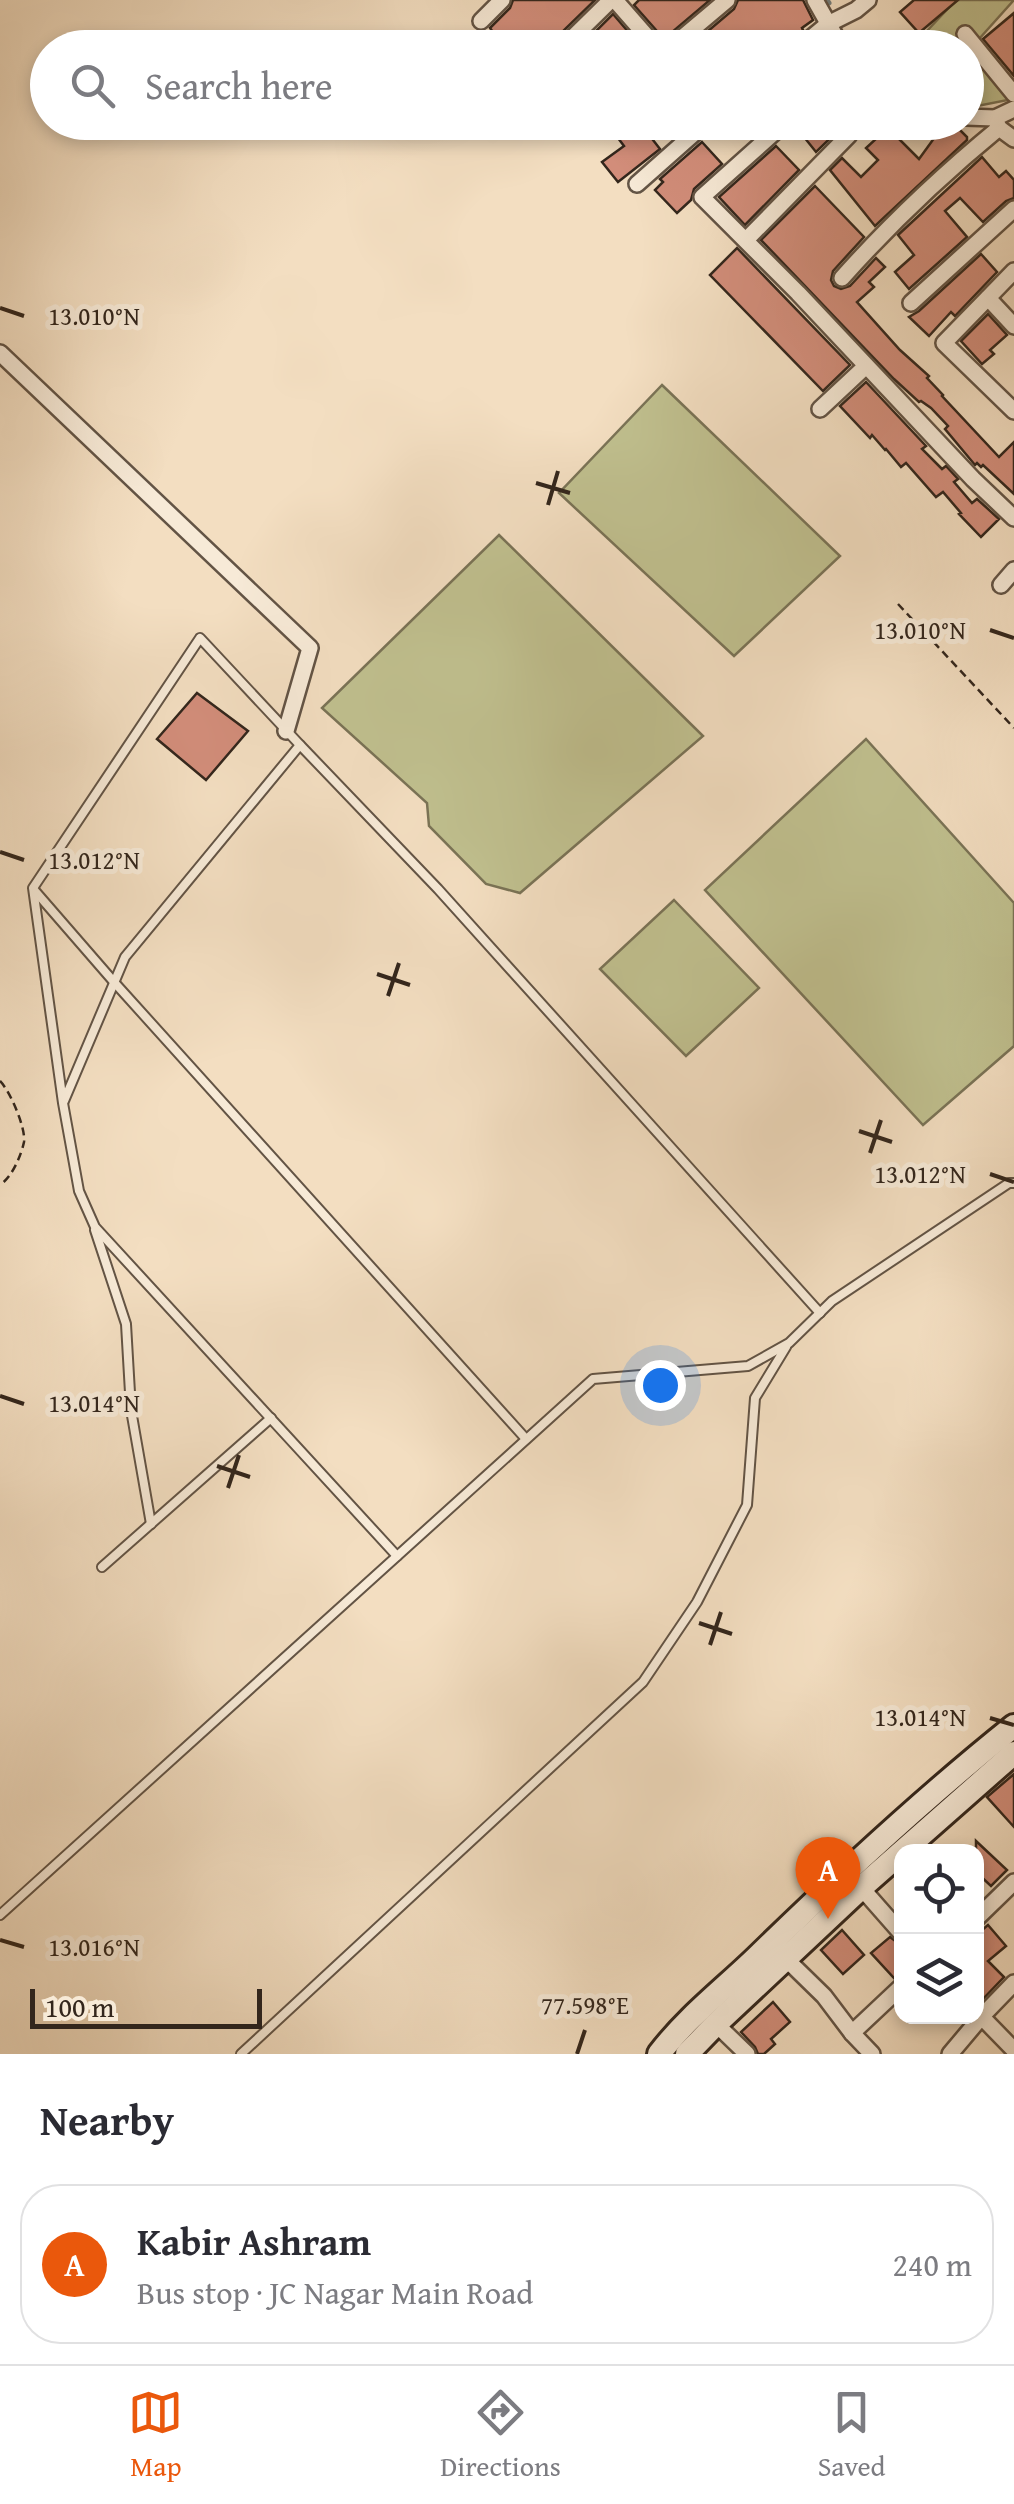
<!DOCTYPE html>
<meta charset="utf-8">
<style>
body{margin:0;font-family:"Gentium Book Plus",serif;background:#f2f2f3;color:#2b2b33}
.controls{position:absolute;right:30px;bottom:30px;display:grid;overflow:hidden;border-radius:20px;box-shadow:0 5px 15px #0003}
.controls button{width:90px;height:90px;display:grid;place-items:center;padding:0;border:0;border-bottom:2px solid #e1e1e2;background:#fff;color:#2b2b33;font:50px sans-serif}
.scale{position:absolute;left:30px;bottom:25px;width:232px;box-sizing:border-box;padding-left:10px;border:5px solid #33261c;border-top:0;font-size:28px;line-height:35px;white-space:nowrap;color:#33261c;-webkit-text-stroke:8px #f7ead7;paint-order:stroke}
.you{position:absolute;left:660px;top:1385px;width:35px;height:35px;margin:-25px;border:8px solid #fff;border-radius:50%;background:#1a73e8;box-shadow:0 0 0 15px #1a73e833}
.badge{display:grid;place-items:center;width:65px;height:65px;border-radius:50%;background:#ea580c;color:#fff;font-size:32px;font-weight:700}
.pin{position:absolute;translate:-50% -82px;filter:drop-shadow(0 2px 5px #0008)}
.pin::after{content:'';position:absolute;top:52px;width:35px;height:30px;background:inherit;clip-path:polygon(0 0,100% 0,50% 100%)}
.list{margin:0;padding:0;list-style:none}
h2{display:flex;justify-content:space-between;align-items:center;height:130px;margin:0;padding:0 40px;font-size:42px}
h2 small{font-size:32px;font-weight:400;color:#7c7c81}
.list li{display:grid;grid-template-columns:65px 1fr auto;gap:30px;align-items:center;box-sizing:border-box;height:160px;margin:0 20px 20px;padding:0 20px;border:2px solid #e1e1e2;border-radius:40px}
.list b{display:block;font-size:38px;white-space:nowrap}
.list p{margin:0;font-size:32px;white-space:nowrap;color:#7c7c81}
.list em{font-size:32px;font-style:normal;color:#7c7c81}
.icon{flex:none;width:55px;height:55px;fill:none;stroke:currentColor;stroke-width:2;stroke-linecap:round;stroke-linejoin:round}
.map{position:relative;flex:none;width:1014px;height:2054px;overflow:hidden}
.search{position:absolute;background:#fff;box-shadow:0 5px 15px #0003;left:30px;right:30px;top:30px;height:110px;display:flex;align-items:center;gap:25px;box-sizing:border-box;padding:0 35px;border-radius:55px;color:#7c7c81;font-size:38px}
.sheet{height:310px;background:#fff}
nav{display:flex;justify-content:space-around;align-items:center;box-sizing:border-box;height:140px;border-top:2px solid #e1e1e2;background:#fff;font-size:28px;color:#7c7c81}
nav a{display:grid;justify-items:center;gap:5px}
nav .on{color:#ea580c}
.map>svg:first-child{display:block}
.green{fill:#c0c08f;stroke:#7a7356;stroke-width:2.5}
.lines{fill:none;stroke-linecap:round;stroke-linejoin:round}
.stream{stroke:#747e7d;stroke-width:5}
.building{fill:#d28d7a;stroke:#33261c;stroke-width:2.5}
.service-casing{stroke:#635445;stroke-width:12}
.minor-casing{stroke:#635445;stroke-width:20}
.secondary-casing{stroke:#33261c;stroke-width:28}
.path{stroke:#33261c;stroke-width:2.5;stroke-dasharray:8 5;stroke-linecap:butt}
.service{stroke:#f7ead7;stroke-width:8}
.minor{stroke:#f7ead7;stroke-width:15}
.secondary{stroke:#f7ead7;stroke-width:22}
.ticks{fill:none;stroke:#33261c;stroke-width:4}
.ticks-label{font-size:25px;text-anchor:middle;fill:#33261c;stroke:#f7ead7;stroke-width:10;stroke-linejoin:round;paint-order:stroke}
</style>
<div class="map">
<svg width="1014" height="2054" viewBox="0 0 1014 2054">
<rect width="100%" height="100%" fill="#f3dec1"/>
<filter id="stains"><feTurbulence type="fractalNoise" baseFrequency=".002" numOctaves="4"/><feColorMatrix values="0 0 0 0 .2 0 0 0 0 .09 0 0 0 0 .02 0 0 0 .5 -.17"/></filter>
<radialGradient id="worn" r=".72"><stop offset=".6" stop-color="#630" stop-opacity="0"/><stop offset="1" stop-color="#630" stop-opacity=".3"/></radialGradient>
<g class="green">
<path d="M956 0H1014L971 48 1013 99 967 108 966 48H911Z"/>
<path d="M662 385 840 556 734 656 559 493Z"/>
<path d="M499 535 703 736 520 893 486 884 429 826 427 803 322 708Z"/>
<path d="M866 739 1014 903V1046L923 1125 705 890Z"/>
<path d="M674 900 759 988 686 1056 600 969Z"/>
</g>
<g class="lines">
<path class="stream" d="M827 0 829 3"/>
</g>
<g class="building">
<path d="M513 0H595L554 40 551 48H504L490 28 510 8Z"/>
<path d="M639 0H710L664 39 634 5Z"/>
<path d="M738 0H803L813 20 802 28 803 30 791 40 788 48H688L734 9Z"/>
<path d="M914 0H958L919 33 900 12Z"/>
<path d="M1014 13V76L983 39Z"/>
<path d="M613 14 642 48H579Z"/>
<path d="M606 122H639L660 149 618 182 602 162 624 146Z"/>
<path d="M797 122H841L844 125 816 152 796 127Z"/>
<path d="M862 122H919L900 140 919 159 935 137 919 122H952L967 137V140L875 226 830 170 842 158 861 177 878 160 866 148 877 138Z"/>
<path d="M702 142 722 164 694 189 691 200 677 213 655 190 663 182 660 179Z"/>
<path d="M776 146 799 170 745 225 719 197Z"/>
<path d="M982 157 999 177 1006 171 1014 180V198L1006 201 983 222 960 198 945 211 967 237 909 289 895 272 914 255 898 235Z"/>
<path d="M815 186 864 237 833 271 831 280 834 286 841 289 850 286 876 258 885 267 869 282 874 287 857 302 900 350 929 376 927 378 943 395 942 396 999 457 1014 442V494L983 465 981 467 977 463 975 465 945 429 948 426 931 408 921 401 919 402 894 379 761 240Z"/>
<path d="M737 248 850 365 823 391 710 275Z"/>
<path d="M981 254 997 272 955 316 951 312 929 336 909 317 919 311Z"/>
<path d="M988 314 1007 335 990 350 994 354 982 364 961 341Z"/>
<path d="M866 382 926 446 922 449 942 469 946 466 958 479 954 482 972 503 977 499 999 519 981 537 959 514 961 513 943 492 936 497 906 463 901 467 886 449 885 450 872 435 870 438 840 406Z"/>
<path d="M197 693 248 731 206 780 157 739Z"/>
<path d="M1014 1774V1827L987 1797Z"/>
<path d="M976 1841 1007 1870 991 1886 976 1872Z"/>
<path d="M988 1925 1006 1946 988 1961 1004 1977 981 2001 976 2000V1935Z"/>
<path d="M842 1930 864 1955 843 1974 821 1950Z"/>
<path d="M890 1937 902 1946V1972L894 1978 871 1953Z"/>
<path d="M773 2002 790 2022 771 2039 775 2044 764 2054H758L755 2047 741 2032Z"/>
</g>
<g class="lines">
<defs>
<g id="service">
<path d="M300 745 200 638 33 888 63 1103 79 1191 95 1227 397 1556"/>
<path d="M35 891 114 982 526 1439"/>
<path d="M64 1101 125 957 300 745 438 889 820 1313"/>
<path d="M95 1230 126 1324 131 1410 151 1524"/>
<path d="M102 1567 271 1418"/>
<path d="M0 1915 593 1379 748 1366 789 1343 832 1301 1009 1183H1014"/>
<path d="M241 2054 643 1682 697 1602 747 1505 755 1398 786 1347"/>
</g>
<g id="minor">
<path d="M615 0 657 48"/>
<path d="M815 0 842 48"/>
<path d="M481 21 502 0"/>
<path d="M965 34 1014 94"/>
<path d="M562 48 611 0"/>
<path d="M670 48 727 0"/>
<path d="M799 48 828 24 856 10 868 0"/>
<path d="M966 117 995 118"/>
<path d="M786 122 702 197 798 293 973 479 1014 518"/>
<path d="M999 128 995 118 1014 109"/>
<path d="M637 184 707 122"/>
<path d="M746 240 849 135"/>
<path d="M1014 271 944 343 1014 411"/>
<path d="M842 278C891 223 943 174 999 128L1014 139"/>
<path d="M988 298 1014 326"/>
<path d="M911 303 1014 209"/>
<path d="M0 353 310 648 286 731"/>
<path d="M820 409 866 366"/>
<path d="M1001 585 1014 570"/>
<path d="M858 1884 902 1934"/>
<path d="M976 1919 1014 1882"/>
<path d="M781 1954 824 1996 852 2033 872 2054"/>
<path d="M976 2011 1014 2050"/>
<path d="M716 2024 747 2054"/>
<path d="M852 2033 902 1986"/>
<path d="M950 2054 982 2016 1014 1983"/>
</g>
<g id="secondary">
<path d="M659 2054C687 2017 724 1989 757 1957 839 1877 924 1798 1014 1726"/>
<path d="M687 2054 716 2024 862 1887 1014 1753"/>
</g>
</defs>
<use href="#service" class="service-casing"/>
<use href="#minor" class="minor-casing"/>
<use href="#secondary" class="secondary-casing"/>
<g class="path">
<path d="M898 604 1014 728"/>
<path d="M0 1081C10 1091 26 1128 24 1142 21 1156 12 1177 0 1185"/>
</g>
<use href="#service" class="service"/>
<use href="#minor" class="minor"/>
<use href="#secondary" class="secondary"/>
</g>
<path class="ticks" d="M0 308 24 316M536 483 570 493M548 505 558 471M990 630 1014 638M0 852 24 860M377 974 410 985M388 996 399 963M859 1131 892 1142M870 1153 881 1120M990 1174 1014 1182M0 1396 24 1404M217 1466 250 1477M228 1488 239 1455M699 1623 732 1634M710 1645 721 1612M990 1718 1014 1725M0 1940 24 1947M577 2054 585 2030"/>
<g class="ticks-label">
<text x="94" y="325">13.010°N</text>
<text x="920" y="639">13.010°N</text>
<text x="94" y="869">13.012°N</text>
<text x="920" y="1183">13.012°N</text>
<text x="94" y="1412">13.014°N</text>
<text x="920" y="1726">13.014°N</text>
<text x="94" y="1956">13.016°N</text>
<text x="585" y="2014">77.598°E</text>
</g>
<rect width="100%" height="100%" filter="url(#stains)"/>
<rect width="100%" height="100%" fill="url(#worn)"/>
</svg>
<div class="controls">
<button><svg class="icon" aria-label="locate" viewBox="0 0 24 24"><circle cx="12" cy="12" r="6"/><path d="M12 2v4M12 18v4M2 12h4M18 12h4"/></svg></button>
<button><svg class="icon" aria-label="layers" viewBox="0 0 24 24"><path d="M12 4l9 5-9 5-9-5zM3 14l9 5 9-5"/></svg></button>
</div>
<div class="scale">100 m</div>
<div class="you"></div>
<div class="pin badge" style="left:828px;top:1919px">A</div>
<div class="search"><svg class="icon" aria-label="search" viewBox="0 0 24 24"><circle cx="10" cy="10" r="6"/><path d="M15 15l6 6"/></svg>Search here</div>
</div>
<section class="sheet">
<h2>Nearby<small></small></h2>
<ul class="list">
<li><span class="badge">A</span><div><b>Kabir Ashram</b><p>Bus stop · JC Nagar Main Road</p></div><em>240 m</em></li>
</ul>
</section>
<nav>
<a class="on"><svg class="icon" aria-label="map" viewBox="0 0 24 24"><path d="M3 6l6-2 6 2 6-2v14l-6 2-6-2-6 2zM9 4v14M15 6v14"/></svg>Map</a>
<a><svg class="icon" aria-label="directions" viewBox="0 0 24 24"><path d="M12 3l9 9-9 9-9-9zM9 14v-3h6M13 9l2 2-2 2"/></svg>Directions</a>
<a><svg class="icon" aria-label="saved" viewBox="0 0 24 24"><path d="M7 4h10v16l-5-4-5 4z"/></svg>Saved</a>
</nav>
